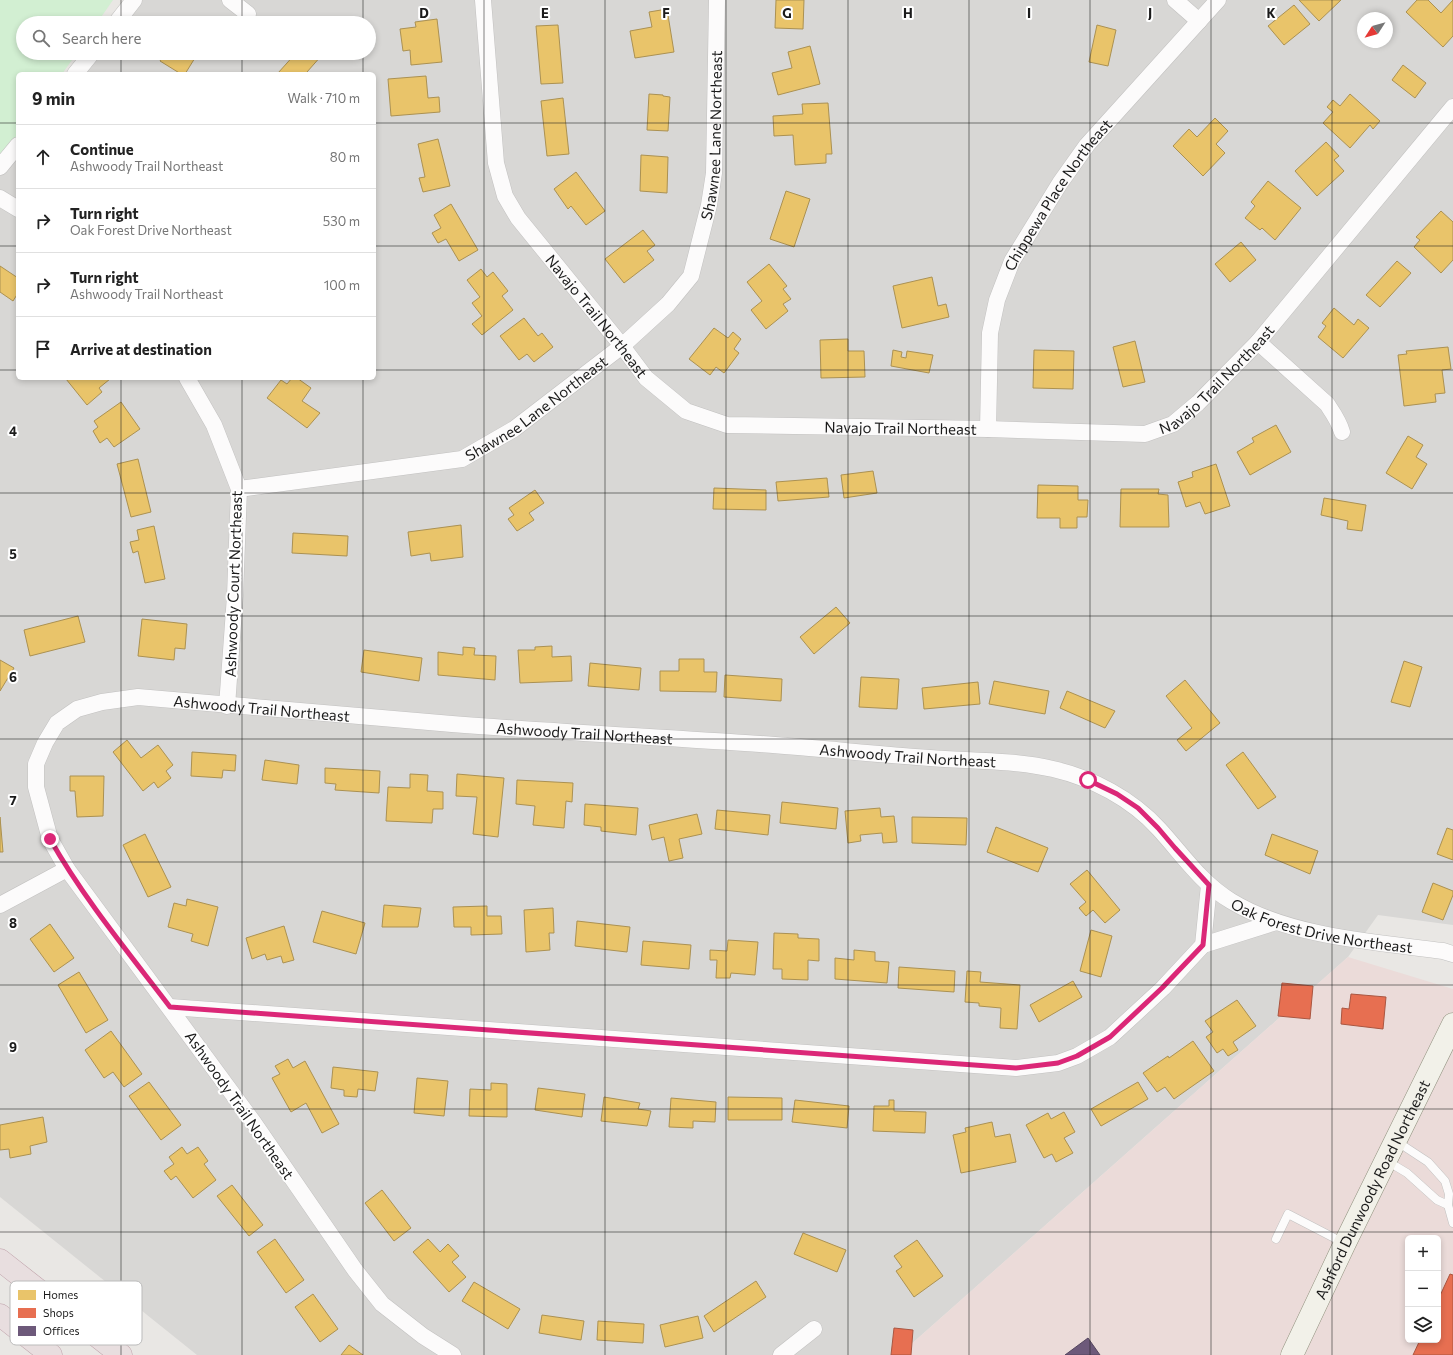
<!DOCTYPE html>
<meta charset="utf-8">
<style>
body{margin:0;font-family:Commissioner,sans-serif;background:#f6f6f6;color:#222}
.controls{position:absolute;right:12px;bottom:12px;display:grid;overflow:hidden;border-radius:6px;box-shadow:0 2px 6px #0003}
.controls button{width:36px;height:36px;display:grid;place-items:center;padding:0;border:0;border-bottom:1px solid #e0e0e0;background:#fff;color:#222;font:20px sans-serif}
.compass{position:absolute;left:1357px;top:12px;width:36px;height:36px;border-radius:50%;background:#fff;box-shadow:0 2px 6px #0003;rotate:234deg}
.stop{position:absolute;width:12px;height:12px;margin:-9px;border:3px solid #db2777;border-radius:50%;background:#fff}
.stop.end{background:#db2777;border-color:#fff;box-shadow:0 1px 4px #0008}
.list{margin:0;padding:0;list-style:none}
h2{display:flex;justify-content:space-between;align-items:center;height:52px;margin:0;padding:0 16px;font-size:17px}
h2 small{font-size:13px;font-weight:400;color:#767676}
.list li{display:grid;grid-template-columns:26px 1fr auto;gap:12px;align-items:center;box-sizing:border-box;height:64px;padding:0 16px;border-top:1px solid #e0e0e0}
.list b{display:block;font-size:15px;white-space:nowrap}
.list p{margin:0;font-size:13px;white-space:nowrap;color:#767676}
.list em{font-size:13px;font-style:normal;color:#767676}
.icon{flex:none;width:22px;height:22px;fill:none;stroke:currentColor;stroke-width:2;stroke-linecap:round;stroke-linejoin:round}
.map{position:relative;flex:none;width:1453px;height:1355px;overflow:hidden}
.search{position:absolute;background:#fff;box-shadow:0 2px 6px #0003;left:16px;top:16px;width:360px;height:44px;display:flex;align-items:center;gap:10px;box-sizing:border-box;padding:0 14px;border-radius:22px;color:#767676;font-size:15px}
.panel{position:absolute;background:#fff;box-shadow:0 2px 6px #0003;left:16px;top:72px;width:360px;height:308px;border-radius:6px}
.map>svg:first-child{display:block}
.residential{fill:#d8d7d5;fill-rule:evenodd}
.commercial{fill:#ebdbd9;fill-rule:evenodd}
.park{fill:#d2efd2}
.homes{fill:#e9c46a;stroke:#ab9152}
.shops{fill:#e76f51;stroke:#aa5641}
.offices{fill:#6d597a;stroke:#54465e}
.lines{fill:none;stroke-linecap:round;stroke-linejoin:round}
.service-casing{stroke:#c2c1c0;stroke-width:9}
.minor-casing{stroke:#c2c1c0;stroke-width:17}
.secondary-casing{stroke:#90917e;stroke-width:23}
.motorway-casing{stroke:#bc9da6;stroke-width:23}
.service{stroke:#fcfbfb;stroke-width:8}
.minor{stroke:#fcfbfb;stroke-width:16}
.secondary{stroke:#f2f1e9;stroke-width:22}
.motorway{stroke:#e8dedf;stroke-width:22}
.route{stroke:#db2777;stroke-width:5}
.grid{fill:none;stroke:#1b1b1b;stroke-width:1;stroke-opacity:0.55}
.labels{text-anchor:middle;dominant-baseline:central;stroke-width:4;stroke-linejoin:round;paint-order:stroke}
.street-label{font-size:15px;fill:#1b1b1b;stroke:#fff}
.key{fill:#fff;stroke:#bbb;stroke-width:1}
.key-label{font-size:11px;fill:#1b1b1b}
.grid-label{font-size:13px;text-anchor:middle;font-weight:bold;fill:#1b1b1b;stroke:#fff;stroke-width:4;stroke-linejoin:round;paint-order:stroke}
</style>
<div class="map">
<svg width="1453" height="1355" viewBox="0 0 1453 1355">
<rect width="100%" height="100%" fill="#e9e7e4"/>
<path class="residential" d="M129 0H1453V925L1378 915 1348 957 899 1355H197L0 1197V163L18 141V378H374V74H71L88 53H369V23H111ZM1363 18H1387V42H1363Z"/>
<path class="commercial" d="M1348 957 1453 989V1355H899ZM1408 1238H1438V1340H1408Z"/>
<path class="park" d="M0 0H113L97 23H23V53H77L62 74H18V138L0 163Z"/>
<g class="homes">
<path d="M776 0H804L803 29 775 28Z"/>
<path d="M1299 0H1341L1319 21Z"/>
<path d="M1417 0H1428L1441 13 1453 0V36L1443 47 1406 12Z"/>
<path d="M1294 5 1310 24 1284 45 1268 26Z"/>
<path d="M667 9 674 52 635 58 630 31 652 27 649 12Z"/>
<path d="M437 19 442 62 411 65 410 50 403 51 400 29 416 27 415 22Z"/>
<path d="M558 25 563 83 541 84 536 26Z"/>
<path d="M1097 25 1116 30 1108 66 1089 62Z"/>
<path d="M810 46 820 84 778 95 772 73 792 68 788 52Z"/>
<path d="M165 53H198L185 74H181L160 61Z"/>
<path d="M296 53H320L322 55 307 72 309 74H279L278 73Z"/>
<path d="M1403 65 1426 83 1415 98 1392 80Z"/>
<path d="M426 76 428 98 439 97 440 112 391 116 388 79Z"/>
<path d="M649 94 663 95V96L670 97 668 131 647 130Z"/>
<path d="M1350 94 1380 121 1373 129 1370 125 1350 148 1323 123 1333 112 1327 107 1333 100 1340 106Z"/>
<path d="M563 98 569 154 547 156 541 101Z"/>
<path d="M828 103 832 154H826V163L795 165 793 135 774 136 773 116 803 114 802 104Z"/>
<path d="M1215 118 1228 131 1216 144 1225 153 1203 176 1173 146 1189 129 1197 137Z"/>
<path d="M438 139 450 186 423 192 419 178 425 177 418 144Z"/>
<path d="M1326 142 1339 156 1334 160 1344 171 1317 196 1295 171Z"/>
<path d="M641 155 668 157 667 193 640 191Z"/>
<path d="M576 172 605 211 586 225 571 206 568 209 554 189Z"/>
<path d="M1268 181 1301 208 1275 240 1262 228 1260 230 1245 218 1255 206 1251 202Z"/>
<path d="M786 191 810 199 794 247 770 239Z"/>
<path d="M451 204 478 250 459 261 446 239 438 243 432 233 441 228 434 215Z"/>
<path d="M1441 211 1453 222V260L1441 273 1414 247 1420 240 1416 237Z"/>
<path d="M643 230 655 245 647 251 654 260 624 283 605 259Z"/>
<path d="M1241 242 1256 260 1230 282 1215 264Z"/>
<path d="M1397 261 1411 273 1380 307 1366 295Z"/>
<path d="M769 264 787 286 783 289 791 299 783 304 788 311 766 329 751 310 762 301 747 282Z"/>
<path d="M0 266 18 278V293L13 301 0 292Z"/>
<path d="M481 269 487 277 493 272 508 291 502 296 513 310 482 335 472 324 482 316 472 303 480 297 467 280Z"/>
<path d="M932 277 938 306 946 304 949 317 902 328 893 286Z"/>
<path d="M1334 308 1354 325 1358 319 1369 328 1343 358 1318 337 1326 326 1322 323Z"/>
<path d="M524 318 538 336 542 333 553 347 534 362 527 354 519 360 500 336Z"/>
<path d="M714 328 728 338 733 332 741 339 734 349 739 353 724 373 716 367 710 375 689 359Z"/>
<path d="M848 339V351H864L865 377 821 378 820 340Z"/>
<path d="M1135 341 1145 382 1123 387 1113 347Z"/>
<path d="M1448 347 1451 369 1442 370 1445 393 1435 394 1436 402 1404 406 1398 355 1407 354 1406 351Z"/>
<path d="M893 350 902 352 901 357 906 358 907 351 933 355 929 373 891 366Z"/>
<path d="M1034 350 1074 351 1073 389 1033 388Z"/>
<path d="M68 378H110V379L99 388 102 392 87 405 66 379Z"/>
<path d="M292 378H297L311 388 302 401 320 413 307 428 267 398 281 380 287 384Z"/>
<path d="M121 402 140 429 114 447 107 438 100 443 93 431 98 427 94 421Z"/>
<path d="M1276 425 1291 452 1250 475 1237 452 1254 442 1252 438Z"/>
<path d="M1408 436 1423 445 1416 457 1427 464 1412 489 1386 473Z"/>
<path d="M138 459 151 512 131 517 117 464Z"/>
<path d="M1216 464 1230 506 1205 514 1200 502 1186 507 1178 482 1193 477 1192 472Z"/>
<path d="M873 471 877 493 844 498 841 475Z"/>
<path d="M827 478 829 497 778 501 776 482Z"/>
<path d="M1038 485 1078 486V500H1088L1087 517H1077V528H1060V518H1037Z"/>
<path d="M714 488 766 490V510L713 509Z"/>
<path d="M1121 489H1159L1158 494 1168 495 1169 527H1120Z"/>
<path d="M535 490 544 503 529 513 534 520 517 531 508 519 514 515 509 508Z"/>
<path d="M1324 498 1366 505 1362 531 1347 529 1348 521 1321 515Z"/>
<path d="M461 525 463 557 431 561 430 553 411 556 408 532Z"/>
<path d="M154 526 165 579 145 583 138 551 133 553 130 542 139 540 137 530Z"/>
<path d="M293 533 348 536 347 556 292 553Z"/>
<path d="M836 607 850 623 814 654 800 637Z"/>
<path d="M78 616 85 642 30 656 24 630Z"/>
<path d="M142 619 187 624 185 649 175 648 174 660 138 656Z"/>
<path d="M552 646V657L571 656 572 681 520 683 518 650H535V647Z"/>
<path d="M463 647 475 648 474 655 496 656 495 680 438 675V652L463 655Z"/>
<path d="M364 650 422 658 419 681 361 672Z"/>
<path d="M679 659H704V672H717L716 692 660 691V671H679Z"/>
<path d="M0 660 14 668 0 691Z"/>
<path d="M1404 661 1422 667 1410 707 1391 702Z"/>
<path d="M590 663 641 668 639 690 588 686Z"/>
<path d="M725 675 782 679 781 701 724 697Z"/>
<path d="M861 677 899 679 897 709 859 707Z"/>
<path d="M1185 680 1220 723 1186 751 1177 740 1192 728 1166 696Z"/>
<path d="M994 681 1049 691 1045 714 989 704Z"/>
<path d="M978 682 980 704 924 709 922 688Z"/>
<path d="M1067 691 1115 711 1105 728 1060 708Z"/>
<path d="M127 740 141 758 158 745 173 765 166 771 171 778 158 788 154 782 143 791 113 752Z"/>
<path d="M192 752 236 755 235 771 223 770 222 778 191 776Z"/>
<path d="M1243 752 1276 797 1258 809 1226 765Z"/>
<path d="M265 760 299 765 297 784 262 780Z"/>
<path d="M325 768 380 771 379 793 335 790 336 784 325 783Z"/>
<path d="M410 774 428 775 427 791 443 792V809H433L432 823 386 821 388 787 410 788Z"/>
<path d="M457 774 504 778 498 837 473 834 477 797 456 796Z"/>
<path d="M70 776H104L103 816 77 817 75 791H70Z"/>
<path d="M517 780 573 783 572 802 566 801 564 828 533 825 535 806 516 804Z"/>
<path d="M782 802 838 808 836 829 780 823Z"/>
<path d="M585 804 638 808 636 835 601 831V827L584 825Z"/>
<path d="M880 808 881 817 894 816 897 842 883 843 882 833 860 835 861 841 848 843 845 811Z"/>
<path d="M717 810 770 815 768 835 715 829Z"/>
<path d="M697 814 702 834 679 839 683 858 669 861 664 837 652 840 649 825Z"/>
<path d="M0 817 3 852H0Z"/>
<path d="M912 817 967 818 966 845 912 843Z"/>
<path d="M996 827 1048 848 1038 872 987 852Z"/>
<path d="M1447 828 1453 830V860L1437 854Z"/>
<path d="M145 834 171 887 148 897 123 845Z"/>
<path d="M1272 834 1318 851 1310 874 1265 855Z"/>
<path d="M1087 870 1120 910 1105 923 1093 910 1086 916 1079 908 1086 902 1070 884Z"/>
<path d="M1433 883 1453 891V895L1443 920 1422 912Z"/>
<path d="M187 899 218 907 208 946 191 941 193 934 168 927 174 903 186 906Z"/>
<path d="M384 905 421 908 418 927H382Z"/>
<path d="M487 906V916H501L502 934 471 935V927H454L453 907Z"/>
<path d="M553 908 554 933H549L550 950 526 952 524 910Z"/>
<path d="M322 911 365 923 356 954 313 942Z"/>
<path d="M577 921 630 927 627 952 575 946Z"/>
<path d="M50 924 74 958 54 972 30 939Z"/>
<path d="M284 926 294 960 283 963 281 956 267 960 265 954 252 959 246 938Z"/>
<path d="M1091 930 1112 936 1101 977 1080 971Z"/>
<path d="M774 933 798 934V938L819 939V961L808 960V980L782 979V969H773Z"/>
<path d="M728 940 758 942 755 975 731 973 730 978H716L717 960H710V950L727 951Z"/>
<path d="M643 941 691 945 689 969 641 965Z"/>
<path d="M854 950 875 952V961L889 962 887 983 835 979V958L854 960Z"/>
<path d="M899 967 955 971 954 992 898 988Z"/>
<path d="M967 971 981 972 980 982 1020 985 1017 1029 1000 1028 1001 1008 979 1006V1003L965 1002Z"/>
<path d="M79 972 108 1020 86 1033 58 985Z"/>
<path d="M1073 981 1082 997 1039 1022 1030 1005Z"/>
<path d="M1237 1000 1256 1026 1233 1042 1238 1050 1228 1056 1223 1049 1217 1053 1206 1037 1213 1032 1205 1021Z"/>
<path d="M111 1031 142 1074 124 1087 113 1072 104 1078 85 1050Z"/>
<path d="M1193 1041 1214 1071 1174 1099 1165 1087 1157 1092 1143 1073 1168 1056 1169 1058Z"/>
<path d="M288 1059 293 1068 305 1061 339 1124 322 1133 306 1103 291 1112 272 1078 280 1074 275 1066Z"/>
<path d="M333 1067 378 1072 375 1091 358 1089 357 1097 344 1096V1090L331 1088Z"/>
<path d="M417 1078 448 1081 444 1116 414 1113Z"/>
<path d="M149 1082 181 1125 161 1140 129 1096Z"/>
<path d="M1138 1082 1148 1099 1101 1126 1091 1109Z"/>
<path d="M491 1083 507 1084V1117L469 1116 470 1089 491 1090Z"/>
<path d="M538 1088 585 1094 582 1117 535 1110Z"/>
<path d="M604 1097 640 1103 638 1109 651 1111 647 1126 601 1121Z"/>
<path d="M728 1097 782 1098V1120H728Z"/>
<path d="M671 1098 716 1102 715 1122 693 1121V1128L669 1127Z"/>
<path d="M795 1100 849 1106 847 1128 792 1122Z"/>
<path d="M889 1100H894V1111L926 1112 925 1133 873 1131 874 1106H889Z"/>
<path d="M1064 1112 1075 1132 1064 1138 1073 1153 1056 1162 1052 1154 1044 1158 1026 1125 1048 1113 1051 1119Z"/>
<path d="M43 1117 47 1142 30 1146 31 1154 10 1158 9 1149 0 1150V1125Z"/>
<path d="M992 1122 995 1137 1010 1134 1016 1162 961 1173 953 1135 966 1132 965 1128Z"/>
<path d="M182 1147 187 1154 198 1147 208 1161 204 1164 216 1180 193 1198 176 1176 171 1180 164 1171 174 1164 169 1157Z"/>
<path d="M232 1185 263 1225 249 1236 217 1196Z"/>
<path d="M382 1190 411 1228 394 1241 365 1203Z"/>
<path d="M803 1233 846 1250 837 1272 794 1254Z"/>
<path d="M275 1239 304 1280 286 1293 257 1252Z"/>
<path d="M428 1239 440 1252 448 1244 459 1256 452 1262 466 1277 449 1292 413 1252Z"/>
<path d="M917 1240 943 1276 914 1297 896 1271 902 1267 894 1256Z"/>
<path d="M756 1281 766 1297 714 1332 704 1316Z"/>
<path d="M474 1282 520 1309 508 1329 462 1301Z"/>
<path d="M313 1294 338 1329 320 1342 295 1307Z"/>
<path d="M542 1315 584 1321 581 1340 539 1333Z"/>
<path d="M698 1316 703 1338 665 1347 660 1325Z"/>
<path d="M598 1321 644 1324 643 1343 597 1340Z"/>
<path d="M349 1345 363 1355H341Z"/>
</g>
<g class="shops">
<path d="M1282 983 1313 986 1310 1019 1278 1016Z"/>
<path d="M1351 994 1386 997 1383 1029 1341 1024 1342 1008 1349 1009Z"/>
<path d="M1450 1274 1453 1275V1355H1413L1420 1340H1438V1300Z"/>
<path d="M894 1328 913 1330 911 1355H891Z"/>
</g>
<path class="offices" d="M1088 1338 1100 1355H1065Z"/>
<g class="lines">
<defs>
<g id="service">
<path d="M1396 1141 1428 1162 1445 1181 1449 1194 1448 1205 1453 1223"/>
<path d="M1387 1161 1407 1173 1437 1200 1448 1205"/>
<path d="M1276 1239 1288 1214 1344 1243"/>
</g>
<g id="minor">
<path d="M230 0 248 14"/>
<path id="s1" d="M483 0 496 163 505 196 518 218 622 346 646 378 686 411 727 425 988 429 1145 434 1173 424 1198 403 1258 342 1453 107"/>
<path d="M1175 0 1199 21"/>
<path d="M116 23 134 0"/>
<path d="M75 74 92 53"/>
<path d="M0 167 18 145"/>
<path d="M0 198 18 209"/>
<path d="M1258 342 1327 404C1333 413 1339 421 1342 432"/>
<path d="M187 378 214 425 239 489 235 596 227 706"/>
<path id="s2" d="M988 429 990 333 997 300 1012 261 1060 183 1087 145 1218 0"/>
<path id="s3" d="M239 489 462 459 514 429 622 346 668 304 691 276 709 205 714 173 717 0"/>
<path d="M0 905 67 869"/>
<path d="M1203 945 1276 922"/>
<path d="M170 1007 1016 1068 1058 1063 1077 1056 1110 1037 1163 988 1203 945 1209 885"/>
<path id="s4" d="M453 1355 423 1336 382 1304 355 1270 254 1123 67 869 50 839 36 787V764L45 743 57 723 77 709 102 702 138 697C243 707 348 716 452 724 555 732 657 737 760 744 817 748 874 754 930 758 972 761 1013 760 1053 769 1092 778 1132 799 1159 829 1182 854 1201 883 1231 901 1290 937 1375 942 1443 951L1453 954"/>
<path d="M781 1355 814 1329"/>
</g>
<g id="secondary">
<path id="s5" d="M1292 1355 1345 1243 1453 1024"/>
</g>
<g id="motorway">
<path d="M0 1260 121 1355"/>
<path d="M0 1315 51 1355"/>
</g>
</defs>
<use href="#service" class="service-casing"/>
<use href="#minor" class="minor-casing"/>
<use href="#secondary" class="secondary-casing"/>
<use href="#motorway" class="motorway-casing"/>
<use href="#service" class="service"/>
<use href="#minor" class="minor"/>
<use href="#secondary" class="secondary"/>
<use href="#motorway" class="motorway"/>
</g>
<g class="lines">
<path class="route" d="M50 839C84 899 128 952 170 1007L1016 1068 1058 1063 1077 1056 1110 1037 1162 988 1203 945 1209 885 1175 848 1158 828 1138 808 1117 794 1088 780"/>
</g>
<path class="grid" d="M121 0V23M242 0V23M363 0V23M484 0V1355M605 0V1355M726 0V1355M848 0V1355M969 0V1355M1090 0V1355M1211 0V1355M1332 0V1355M121 53V74M242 53V74M363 53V74M0 123H18M374 123H1453M0 246H18M374 246H1453M0 370H18M374 370H1453M121 378V1355M242 378V1355M363 378V1355M0 493H1453M0 616H1453M0 739H1453M0 862H1453M0 985H1453M0 1109H1453M0 1232H1453"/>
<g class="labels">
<g class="street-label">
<text stroke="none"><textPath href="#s3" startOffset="663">Shawnee Lane Northeast</textPath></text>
<text stroke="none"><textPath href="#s2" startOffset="252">Chippewa Place Northeast</textPath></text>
<text stroke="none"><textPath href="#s1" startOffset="349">Navajo Trail Northeast</textPath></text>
<text stroke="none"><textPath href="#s1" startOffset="1033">Navajo Trail Northeast</textPath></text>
<text stroke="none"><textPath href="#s3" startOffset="315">Shawnee Lane Northeast</textPath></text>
<text stroke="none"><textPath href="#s1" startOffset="697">Navajo Trail Northeast</textPath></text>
<text transform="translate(233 584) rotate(-88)">Ashwoody Court Northeast</text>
<text stroke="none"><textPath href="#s4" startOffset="993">Ashwoody Trail Northeast</textPath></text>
<text stroke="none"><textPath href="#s4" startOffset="1317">Ashwoody Trail Northeast</textPath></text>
<text stroke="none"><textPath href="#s4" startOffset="1641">Ashwoody Trail Northeast</textPath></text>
<text stroke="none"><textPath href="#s4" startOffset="2108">Oak Forest Drive Northeast</textPath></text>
<text transform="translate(240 1105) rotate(55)">Ashwoody Trail Northeast</text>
<text stroke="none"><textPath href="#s5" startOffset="184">Ashford Dunwoody Road Northeast</textPath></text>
</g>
</g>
<rect x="10" y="1281" width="132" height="64" rx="6" class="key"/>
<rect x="18" y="1290" width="18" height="10" fill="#e9c46a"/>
<rect x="18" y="1308" width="18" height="10" fill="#e76f51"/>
<rect x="18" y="1326" width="18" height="10" fill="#6d597a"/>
<g class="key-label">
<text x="43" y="1299">Homes</text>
<text x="43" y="1317">Shops</text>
<text x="43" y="1335">Offices</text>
</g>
<g class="grid-label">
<text x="424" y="18">D</text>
<text x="545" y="18">E</text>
<text x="666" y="18">F</text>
<text x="787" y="18">G</text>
<text x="908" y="18">H</text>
<text x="1029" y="18">I</text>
<text x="1150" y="18">J</text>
<text x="1271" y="18">K</text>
<text x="13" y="436">4</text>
<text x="13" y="559">5</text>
<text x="13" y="682">6</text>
<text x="13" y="805">7</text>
<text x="13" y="928">8</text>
<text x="13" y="1052">9</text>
</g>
</svg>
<div class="controls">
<button>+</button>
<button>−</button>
<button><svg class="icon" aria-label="layers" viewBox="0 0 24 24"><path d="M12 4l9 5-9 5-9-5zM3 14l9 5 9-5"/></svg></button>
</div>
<svg class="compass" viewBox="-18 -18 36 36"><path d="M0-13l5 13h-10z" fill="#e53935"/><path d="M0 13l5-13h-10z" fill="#767676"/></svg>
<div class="stop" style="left:1088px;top:780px"></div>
<div class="stop end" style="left:50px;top:839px"></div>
<div class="search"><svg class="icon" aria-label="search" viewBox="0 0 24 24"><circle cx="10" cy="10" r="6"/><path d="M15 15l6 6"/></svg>Search here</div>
<section class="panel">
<h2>9 min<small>Walk · 710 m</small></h2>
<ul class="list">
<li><svg class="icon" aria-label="ahead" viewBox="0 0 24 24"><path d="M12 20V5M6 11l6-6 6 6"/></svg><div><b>Continue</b><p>Ashwoody Trail Northeast</p></div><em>80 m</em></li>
<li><svg class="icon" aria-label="right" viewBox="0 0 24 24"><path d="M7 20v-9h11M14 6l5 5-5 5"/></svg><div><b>Turn right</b><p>Oak Forest Drive Northeast</p></div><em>530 m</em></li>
<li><svg class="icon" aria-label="right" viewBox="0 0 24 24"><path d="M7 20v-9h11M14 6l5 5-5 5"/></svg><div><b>Turn right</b><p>Ashwoody Trail Northeast</p></div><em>100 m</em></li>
<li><svg class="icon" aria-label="arrive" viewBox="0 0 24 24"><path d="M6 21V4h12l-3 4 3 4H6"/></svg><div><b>Arrive at destination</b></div></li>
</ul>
</section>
</div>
